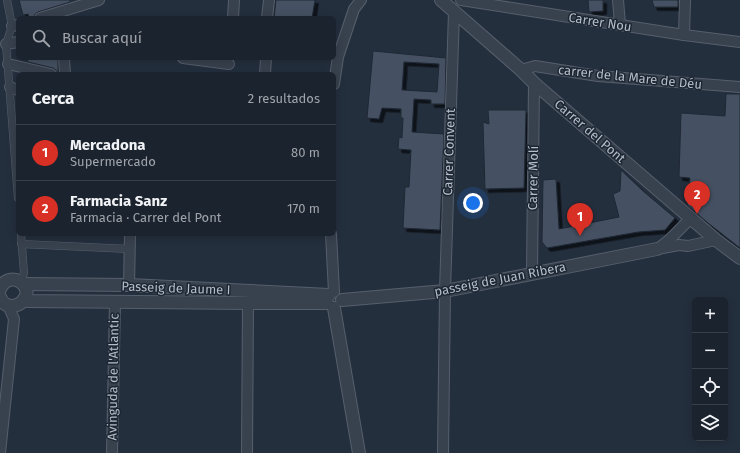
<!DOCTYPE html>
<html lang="es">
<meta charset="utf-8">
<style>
body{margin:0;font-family:"Fira Sans",sans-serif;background:#242b36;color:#f1f3f6}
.controls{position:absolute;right:12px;bottom:12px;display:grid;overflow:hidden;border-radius:6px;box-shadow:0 2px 10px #0003}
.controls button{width:36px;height:36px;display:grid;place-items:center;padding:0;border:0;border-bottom:1px solid #39404a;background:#1b232e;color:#f1f3f6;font:20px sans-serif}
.you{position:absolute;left:473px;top:203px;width:14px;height:14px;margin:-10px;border:3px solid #fff;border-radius:50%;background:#1a73e8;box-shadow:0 0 0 6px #1a73e833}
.badge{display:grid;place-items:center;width:26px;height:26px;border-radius:50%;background:#d93025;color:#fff;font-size:13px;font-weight:700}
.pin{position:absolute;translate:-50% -33px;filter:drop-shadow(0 1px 2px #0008)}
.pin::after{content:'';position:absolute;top:21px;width:14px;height:12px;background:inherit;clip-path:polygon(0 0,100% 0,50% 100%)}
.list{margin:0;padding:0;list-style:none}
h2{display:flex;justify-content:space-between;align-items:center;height:52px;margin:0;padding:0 16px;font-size:17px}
h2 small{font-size:13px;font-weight:400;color:#a0a4aa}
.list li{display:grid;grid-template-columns:26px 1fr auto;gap:12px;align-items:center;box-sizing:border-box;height:56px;padding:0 16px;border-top:1px solid #39404a}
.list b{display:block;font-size:15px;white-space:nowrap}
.list p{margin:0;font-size:13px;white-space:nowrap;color:#a0a4aa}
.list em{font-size:13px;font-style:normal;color:#a0a4aa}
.icon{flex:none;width:22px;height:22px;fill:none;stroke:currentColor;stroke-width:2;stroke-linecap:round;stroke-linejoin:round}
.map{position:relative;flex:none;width:740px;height:453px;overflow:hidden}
.search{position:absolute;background:#1b232e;box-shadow:0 2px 10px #0003;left:16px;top:16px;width:320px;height:44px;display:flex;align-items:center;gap:10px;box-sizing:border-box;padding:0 14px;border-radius:6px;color:#a0a4aa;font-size:15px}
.panel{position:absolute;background:#1b232e;box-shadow:0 2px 10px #0003;left:16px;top:72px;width:320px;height:164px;border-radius:6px}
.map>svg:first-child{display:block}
.building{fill:#455162;stroke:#1f2835;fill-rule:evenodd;filter:url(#shadow)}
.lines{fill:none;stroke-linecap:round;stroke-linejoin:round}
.pedestrian-casing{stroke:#565f6c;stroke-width:8}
.minor-casing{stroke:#565f6c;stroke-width:12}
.tertiary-casing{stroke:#565f6c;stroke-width:14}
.pedestrian{stroke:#38414e;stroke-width:7}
.minor{stroke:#38414e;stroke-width:10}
.tertiary{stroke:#38414e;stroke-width:12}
.labels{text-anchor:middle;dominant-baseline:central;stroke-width:3;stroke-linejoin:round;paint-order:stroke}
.street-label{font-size:13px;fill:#b4bcc9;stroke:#1d2633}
</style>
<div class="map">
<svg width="740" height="453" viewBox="0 0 740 453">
<defs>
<filter id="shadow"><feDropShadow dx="3.5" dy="3.5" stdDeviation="0" flood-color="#0009"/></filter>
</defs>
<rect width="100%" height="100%" fill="#242f3e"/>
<g class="building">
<path d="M19 0H70V2L38 12 35 14 34 18H29L28 14 23 15Z"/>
<path d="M276 0H315L312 18H274Z"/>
<path d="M588 0H603V11L589 12Z"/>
<path d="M652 0H678V7H654Z"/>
<path d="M373 51 446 58 445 104H431V100L414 99 412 132 444 134 440 230 403 228 405 187H409L411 150 398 149 399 137 402 138 403 118H401V109L382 108 379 119 367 118ZM404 62 439 64 437 92 402 90Z"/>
<path d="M27 58H58V74H57L56 70 53 68 28 62Z"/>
<path d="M726 94H740V248L708 223 687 205 690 178 679 177 681 113 725 116Z"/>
<path d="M488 110H526L524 188 485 189 483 122 489 124Z"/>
<path d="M621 170 643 191 675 218 665 230 638 232 547 248 542 242 543 180 556 179 559 229 619 217 613 194 620 191Z"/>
</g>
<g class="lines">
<defs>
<g id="pedestrian">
<path d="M7 0 12 26 6 44 18 198"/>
<path d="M21 234 24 273 21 282"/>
<path d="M21 244 130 249"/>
</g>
<g id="minor">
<path d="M461 0 684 35 740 42"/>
<path d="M618 0 620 24"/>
<path d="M40 18 99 0"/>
<path d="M233 18 234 0"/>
<path d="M267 18 269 0"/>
<path d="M12 26 18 25"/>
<path d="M684 35 685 0"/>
<path d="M6 44 18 42"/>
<path d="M64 58 65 74"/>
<path d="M183 58 229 64"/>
<path d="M8 64 51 74"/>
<path d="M521 70 535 66 598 76 740 87"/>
<path d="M265 74 266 58"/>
<path d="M334 84 338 57 354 9 361 0"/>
<path d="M10 87 18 90"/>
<path d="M331 234 334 292"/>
<path d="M659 248 669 240 691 218"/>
<path d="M657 249 679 245 688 246 716 240"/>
<path d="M532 273 534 83"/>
<path d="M129 285 130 234"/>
<path d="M0 453 14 319 8 305"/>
<path d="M112 453 115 302"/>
<path d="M247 453 248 303"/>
<path d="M443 453 445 291 454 12"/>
</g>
<g id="tertiary">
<path d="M441 0 521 70 534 83 716 240 740 258"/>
<path d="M23 284 129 285 329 295"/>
<path d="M0 289C9 268 36 286 23 301 20 304 16 306 12 306 6 306 2 302 0 297"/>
<path d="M24 299 28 301 248 303H327"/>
<path d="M342 300 445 291 657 249"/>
<path d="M334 308 359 453"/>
</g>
</defs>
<use href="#pedestrian" class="pedestrian-casing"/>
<use href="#minor" class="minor-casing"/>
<use href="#tertiary" class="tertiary-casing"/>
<use href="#pedestrian" class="pedestrian"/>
<use href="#minor" class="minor"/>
<use href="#tertiary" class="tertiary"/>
</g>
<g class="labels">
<g class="street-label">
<text transform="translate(600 22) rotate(9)">Carrer Nou</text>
<text transform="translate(630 77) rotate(6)">carrer de la Mare de Déu</text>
<text transform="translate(590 131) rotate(41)">Carrer del Pont</text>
<text transform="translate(449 152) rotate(-88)">Carrer Convent</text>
<text transform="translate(533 178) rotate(-89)">Carrer Molí</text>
<text transform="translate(500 279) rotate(-11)">passeig de Juan Ribera</text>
<text transform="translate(176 288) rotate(2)">Passeig de Jaume I</text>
<text transform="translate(113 377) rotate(-89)">Avinguda de l'Atlantic</text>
</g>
</g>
</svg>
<div class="controls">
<button>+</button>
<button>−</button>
<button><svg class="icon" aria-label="locate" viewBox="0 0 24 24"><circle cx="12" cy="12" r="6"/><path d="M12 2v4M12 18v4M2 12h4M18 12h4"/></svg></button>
<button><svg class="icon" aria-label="layers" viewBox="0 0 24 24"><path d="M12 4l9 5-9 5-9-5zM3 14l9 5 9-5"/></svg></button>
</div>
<div class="you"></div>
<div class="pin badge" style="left:580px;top:236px">1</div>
<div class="pin badge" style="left:697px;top:214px">2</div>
<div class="search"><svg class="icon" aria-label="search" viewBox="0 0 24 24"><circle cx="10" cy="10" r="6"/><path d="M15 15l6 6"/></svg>Buscar aquí</div>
<section class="panel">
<h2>Cerca<small>2 resultados</small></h2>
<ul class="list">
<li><span class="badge">1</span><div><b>Mercadona</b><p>Supermercado</p></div><em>80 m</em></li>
<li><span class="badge">2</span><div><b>Farmacia Sanz</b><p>Farmacia · Carrer del Pont</p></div><em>170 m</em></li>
</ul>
</section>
</div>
